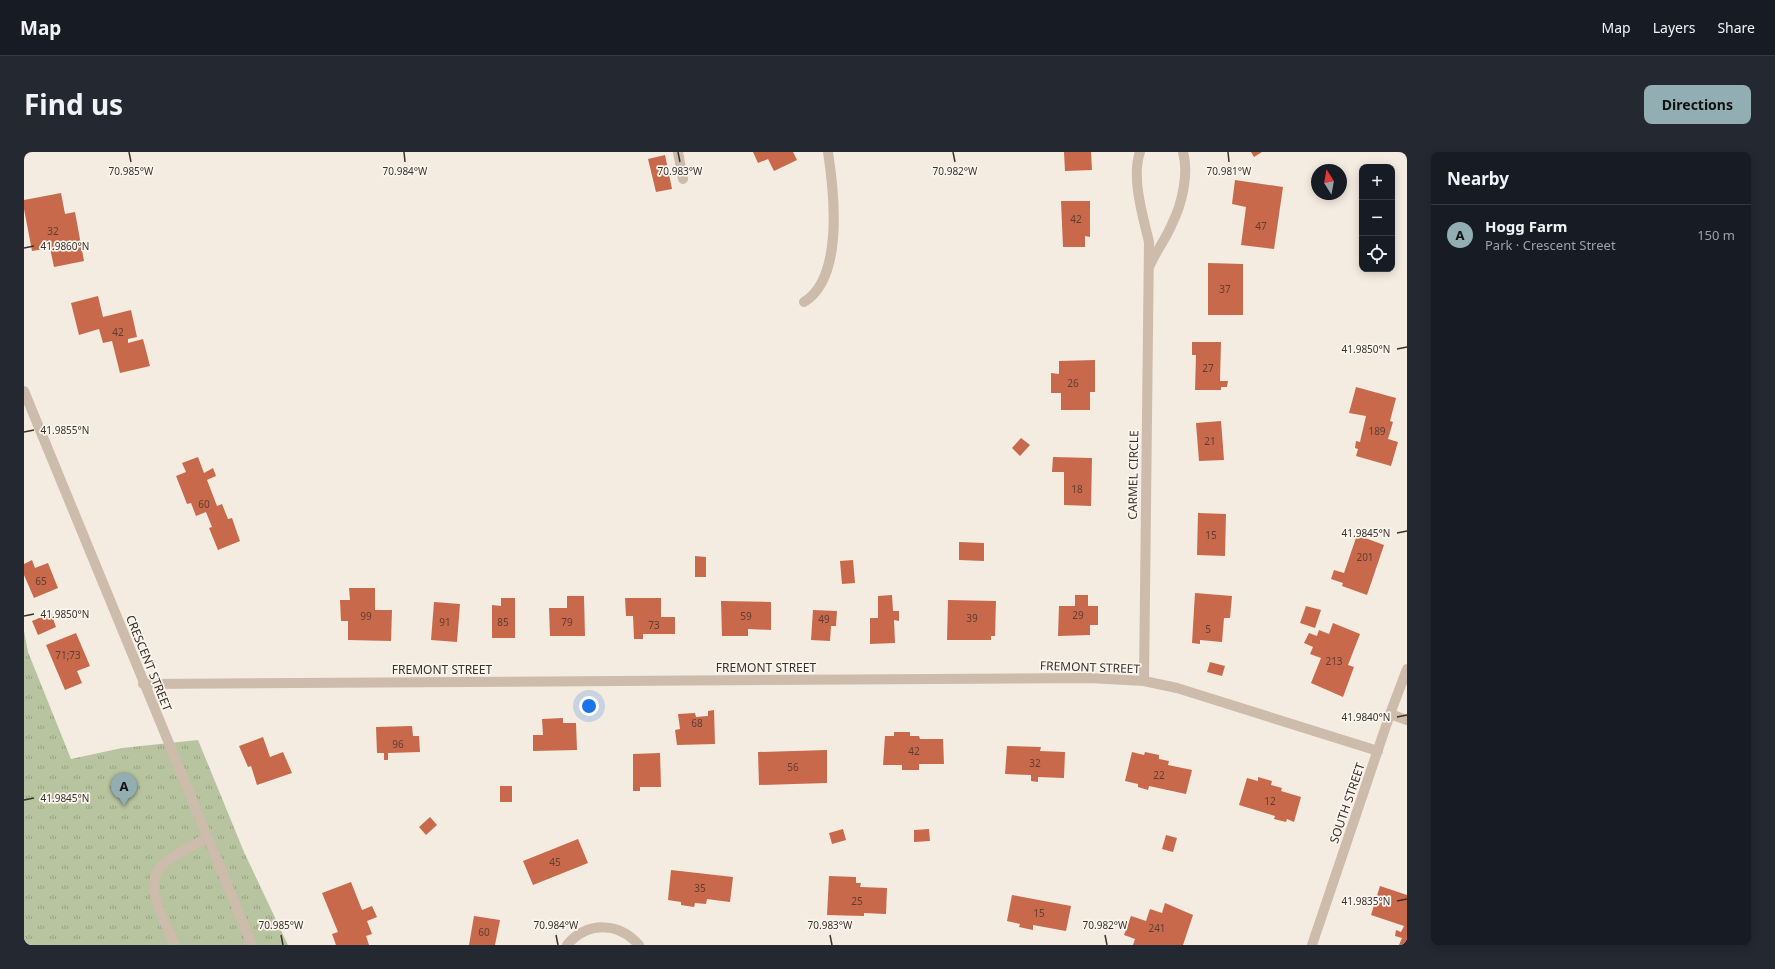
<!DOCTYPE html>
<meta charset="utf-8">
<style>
body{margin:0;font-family:"Noto Sans",sans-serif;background:#242831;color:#f1f3f6}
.controls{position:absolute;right:12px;top:12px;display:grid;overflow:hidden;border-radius:8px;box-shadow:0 2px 10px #0003}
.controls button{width:36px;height:36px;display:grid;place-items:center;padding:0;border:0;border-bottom:1px solid #363941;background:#171b24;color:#f1f3f6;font:20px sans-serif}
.compass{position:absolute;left:1287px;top:12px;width:36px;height:36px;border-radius:50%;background:#171b24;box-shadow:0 2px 10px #0003;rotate:349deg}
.you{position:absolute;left:565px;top:554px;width:14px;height:14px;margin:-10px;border:3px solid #fff;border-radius:50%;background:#1a73e8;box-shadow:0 0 0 6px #1a73e833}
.badge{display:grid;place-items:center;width:26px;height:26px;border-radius:50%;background:#92aeb2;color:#111;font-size:13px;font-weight:700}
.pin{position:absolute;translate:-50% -33px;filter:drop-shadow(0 1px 2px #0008)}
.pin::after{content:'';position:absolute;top:21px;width:14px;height:12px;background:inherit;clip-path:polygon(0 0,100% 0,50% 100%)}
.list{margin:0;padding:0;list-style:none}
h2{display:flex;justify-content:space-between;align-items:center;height:52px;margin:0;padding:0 16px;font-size:17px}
h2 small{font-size:13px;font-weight:400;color:#9ea1a6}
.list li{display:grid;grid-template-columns:26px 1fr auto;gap:12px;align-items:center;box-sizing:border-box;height:60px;padding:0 16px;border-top:1px solid #363941}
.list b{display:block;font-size:15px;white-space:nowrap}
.list p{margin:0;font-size:13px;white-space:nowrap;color:#9ea1a6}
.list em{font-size:13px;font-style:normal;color:#9ea1a6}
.icon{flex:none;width:22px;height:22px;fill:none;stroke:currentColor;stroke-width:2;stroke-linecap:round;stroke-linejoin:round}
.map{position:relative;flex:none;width:1383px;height:793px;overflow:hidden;border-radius:8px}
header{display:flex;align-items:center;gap:24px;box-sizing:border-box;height:56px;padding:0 20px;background:#171b24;border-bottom:1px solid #363941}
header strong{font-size:19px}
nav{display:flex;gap:22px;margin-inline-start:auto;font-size:14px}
.intro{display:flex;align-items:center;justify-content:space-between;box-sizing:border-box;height:96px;padding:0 24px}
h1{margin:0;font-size:28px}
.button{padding:10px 18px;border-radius:8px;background:#92aeb2;color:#111;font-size:14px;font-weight:700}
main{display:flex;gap:24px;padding:0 24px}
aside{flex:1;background:#171b24;border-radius:8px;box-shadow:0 2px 10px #0003}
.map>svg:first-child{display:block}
.grass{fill:url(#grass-tufts)}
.building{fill:#c8694b}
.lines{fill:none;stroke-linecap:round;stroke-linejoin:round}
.service{stroke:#cdbbac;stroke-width:10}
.minor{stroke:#cdbbac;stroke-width:10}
.tertiary{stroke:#cdbbac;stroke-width:10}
.ticks{fill:none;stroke:#3b302b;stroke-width:1.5}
.labels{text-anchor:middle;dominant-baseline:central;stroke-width:3.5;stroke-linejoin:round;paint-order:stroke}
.number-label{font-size:10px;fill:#5e3e33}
.street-label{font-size:12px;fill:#3b302b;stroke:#fbf5ee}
.ticks-label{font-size:10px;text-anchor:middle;fill:#3b302b;stroke:#fbf5ee;stroke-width:3.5;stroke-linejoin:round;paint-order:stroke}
</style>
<header>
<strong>Map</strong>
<nav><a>Map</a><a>Layers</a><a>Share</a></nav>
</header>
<div class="intro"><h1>Find us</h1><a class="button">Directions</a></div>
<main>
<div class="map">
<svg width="1383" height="793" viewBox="0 0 1383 793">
<defs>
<pattern id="grass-tufts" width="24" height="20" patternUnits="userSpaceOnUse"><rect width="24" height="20" fill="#b8c4a0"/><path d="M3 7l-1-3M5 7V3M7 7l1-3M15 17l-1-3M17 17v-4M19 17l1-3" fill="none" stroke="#97a083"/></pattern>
</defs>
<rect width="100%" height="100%" fill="#f4ebe1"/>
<path class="grass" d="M0 479 4 500 47 607 98 596 174 588 220 700 264 793H0Z"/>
<g class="building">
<path d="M729 0H769L773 8 750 19 744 7 734 11Z"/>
<path d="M1040 0H1067L1068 18 1041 19Z"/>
<path d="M1227 0H1238L1230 5Z"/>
<path d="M641 3 648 37 632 40 624 7Z"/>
<path d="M1211 28 1259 35 1250 97 1217 93 1222 55 1208 52Z"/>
<path d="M37 41 41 62 51 60 60 109 30 115 26 96 8 99 0 57V48Z"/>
<path d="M1037 49H1066V85L1061 84V95H1039Z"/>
<path d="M1184 111 1219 112V163H1184Z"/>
<path d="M74 144 79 165 107 158 113 185 104 187V191L119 187 126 214 96 221 88 189 79 191 75 177 55 183 47 151Z"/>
<path d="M1168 190H1197L1196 229H1204L1203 235H1197V238H1171L1172 203H1168Z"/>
<path d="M1071 208V240H1066V258H1037V241H1027V221L1035 222V209Z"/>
<path d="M1332 235 1372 246 1366 269 1369 270 1364 287 1374 290 1367 314 1332 304 1334 297 1331 296 1332 289 1336 290 1342 264 1325 261Z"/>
<path d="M1197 269 1200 308 1175 309 1172 271Z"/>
<path d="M997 286 1006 293 996 304 988 296Z"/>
<path d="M174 305 180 321 189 316 192 324 183 328 193 354 198 352 204 367 208 366 216 389 194 398 185 376 188 375 182 360 172 364 167 351 163 352 152 324 162 320 158 311Z"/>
<path d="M1029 305 1068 306 1067 354 1040 353V320H1028Z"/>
<path d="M1174 361 1202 362 1201 404 1173 403Z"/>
<path d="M1333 383 1360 393 1343 443 1318 434 1319 431 1307 427 1310 418 1320 421Z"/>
<path d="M935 390 960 391V409L935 408Z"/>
<path d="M671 404 682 405V425H671Z"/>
<path d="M8 408 11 416 24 411 34 436 10 446 0 423V412Z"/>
<path d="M829 408 831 431 818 432 816 409Z"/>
<path d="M325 436H351V458H368L367 489 324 488V469H317L316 448H326Z"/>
<path d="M1171 441 1208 444 1206 466H1200L1198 490 1176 488V492L1168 491Z"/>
<path d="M868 443 869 459H875V469L870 468 871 491 846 492V466H854V444Z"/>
<path d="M1051 443H1064V454H1074V473H1066V483L1034 484 1035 454H1051Z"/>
<path d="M543 444H560L561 484H526L525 456H543Z"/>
<path d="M477 446H491V486H468V453L477 454Z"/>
<path d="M601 446H637V465H651V482H619V487H610L609 464H602Z"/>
<path d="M924 448 972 449 971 484H967V488H923Z"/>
<path d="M697 449 747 450V478L724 477V484H698Z"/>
<path d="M410 450 436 452 433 490 407 488Z"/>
<path d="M1282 454 1297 458 1291 476 1276 471Z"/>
<path d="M789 458 813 459 812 474H807L806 489 787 488Z"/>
<path d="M27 461 32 475 14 483 8 469Z"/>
<path d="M1309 471 1336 482 1324 513 1330 515 1319 545 1287 531 1297 506 1286 502 1289 495 1280 491 1285 481 1293 484 1295 478 1305 482Z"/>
<path d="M52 481 66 514 53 519 58 531 41 538 22 493Z"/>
<path d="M1186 510 1201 514 1198 524 1183 520Z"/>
<path d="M690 558 691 592 653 593 651 578 656 577 654 562 671 561 672 565 684 564V559Z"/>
<path d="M539 566V571H552L553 598 509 599V583H519L518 567Z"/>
<path d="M388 574 389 584H395L396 600 364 601V608H360V601H353L352 575Z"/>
<path d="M870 580H886V584H895L896 587H919L920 612H895V618H878V613H859L861 584H870Z"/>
<path d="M239 585 246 605 259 600 268 621 233 633 227 614 224 615 215 594Z"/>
<path d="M983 594 1017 595 1016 599 1041 600 1040 626 1014 625V630L1007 629V623L981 622Z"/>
<path d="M803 598V631L735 633 734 600Z"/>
<path d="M1108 600 1120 603 1121 600 1135 603V607L1145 609 1144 613 1168 618 1162 642 1125 634 1124 638 1114 635V632L1101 629Z"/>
<path d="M636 601 637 635H616V639H609V602Z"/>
<path d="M1234 625 1248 629 1247 633 1258 636 1257 639 1277 645 1270 670 1263 667 1262 670 1250 667 1251 664 1215 653 1223 626 1234 629Z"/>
<rect x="476" y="634" width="12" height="16"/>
<path d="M406 665 413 673 402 683 395 675Z"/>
<path d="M819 677 822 688 808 692 805 681Z"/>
<path d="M905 677 906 689 890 690V678Z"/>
<path d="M1142 683 1153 686 1149 700 1138 697Z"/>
<path d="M554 687 564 711 509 733 499 709Z"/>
<path d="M647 718 709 725 706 750 683 747 682 752 671 751 670 755 657 753V750L644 748Z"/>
<path d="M805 724 832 725V731H837L836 735 863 736 862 762 840 761V764L803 763Z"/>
<path d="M327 730 338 758 348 754 353 765 343 769 348 782 342 784 345 793H312L308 782 314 780 298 741Z"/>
<path d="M1356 734 1383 743V793H1375L1378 786 1371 784 1372 778 1377 780 1380 774 1347 763Z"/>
<path d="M988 743 1047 754 1042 779 1009 773V778L995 775 996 772 983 769Z"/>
<path d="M1141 751 1169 763 1159 793H1109L1111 787 1100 783 1107 764 1122 769 1126 757 1138 761Z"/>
<path d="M450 764 476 768 471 793H445Z"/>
</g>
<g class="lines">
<g class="service">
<path d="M654 0 659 27"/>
<path d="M1366 562 1383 568"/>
<path d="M151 793C142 772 118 732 138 713 146 705 172 692 183 686"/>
</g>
<g class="minor">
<path d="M1116 0C1107 25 1119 65 1125 90L1120 529"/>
<path d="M1126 113C1132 99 1142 87 1148 72 1158 52 1165 22 1159 0"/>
<path d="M780 150C820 126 810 39 804 0"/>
<path d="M0 239 228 793"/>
<path d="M119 532 1065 526 1120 529 1153 536 1354 599"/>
<path d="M543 793C563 769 595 770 615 793"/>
</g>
<path class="tertiary" d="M1288 793 1366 562 1383 517"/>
</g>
<path class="ticks" d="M105 0 107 10M380 0 381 10M654 0 656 10M929 0 931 10M1204 0 1205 10M0 96 10 94M1373 197 1383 195M0 280 10 278M1373 381 1383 379M0 464 10 462M1373 565 1383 563M0 648 10 646M1373 749 1383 747M257 783 259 793M532 783 534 793M806 783 808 793M1081 783 1083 793"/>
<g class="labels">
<g class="number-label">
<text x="1052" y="67">42</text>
<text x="1237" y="74">47</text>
<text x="29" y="79">32</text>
<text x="1201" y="137">37</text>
<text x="94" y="180">42</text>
<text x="1184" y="216">27</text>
<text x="1049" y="231">26</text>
<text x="1353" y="279">189</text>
<text x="1186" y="289">21</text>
<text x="1053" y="337">18</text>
<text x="180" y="352">60</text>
<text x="1187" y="383">15</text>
<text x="1341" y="405">201</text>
<text x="17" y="429">65</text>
<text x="1054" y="463">29</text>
<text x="342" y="464">99</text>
<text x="722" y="464">59</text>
<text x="948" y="466">39</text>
<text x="800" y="467">49</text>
<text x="421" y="470">91</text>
<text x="479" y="470">85</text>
<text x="543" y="470">79</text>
<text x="630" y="473">73</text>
<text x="1184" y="477">5</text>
<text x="44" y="503">71;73</text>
<text x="1310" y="509">213</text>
<text x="673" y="571">68</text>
<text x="374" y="592">96</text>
<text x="890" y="599">42</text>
<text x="1011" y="611">32</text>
<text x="769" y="615">56</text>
<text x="1135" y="623">22</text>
<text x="1246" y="649">12</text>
<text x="531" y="710">45</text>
<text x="676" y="736">35</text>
<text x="833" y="749">25</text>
<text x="1015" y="761">15</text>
<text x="1133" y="776">241</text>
<text x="460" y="780">60</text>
</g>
<g class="street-label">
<text transform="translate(1109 323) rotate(-89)">CARMEL CIRCLE</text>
<text transform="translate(125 511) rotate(68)">CRESCENT STREET</text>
<text x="742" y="515">FREMONT STREET</text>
<text transform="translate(1066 515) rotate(2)">FREMONT STREET</text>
<text x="418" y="517">FREMONT STREET</text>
<text transform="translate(1323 651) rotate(-71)">SOUTH STREET</text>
</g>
</g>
<g class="ticks-label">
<text x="107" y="23">70.985°W</text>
<text x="381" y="23">70.984°W</text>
<text x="656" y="23">70.983°W</text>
<text x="931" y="23">70.982°W</text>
<text x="1205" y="23">70.981°W</text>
<text x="41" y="98">41.9860°N</text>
<text x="1342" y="201">41.9850°N</text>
<text x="41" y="282">41.9855°N</text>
<text x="1342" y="385">41.9845°N</text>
<text x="41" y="466">41.9850°N</text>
<text x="1342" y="569">41.9840°N</text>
<text x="41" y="650">41.9845°N</text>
<text x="1342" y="753">41.9835°N</text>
<text x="257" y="777">70.985°W</text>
<text x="532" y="777">70.984°W</text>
<text x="806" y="777">70.983°W</text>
<text x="1081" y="777">70.982°W</text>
</g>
</svg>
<div class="controls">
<button>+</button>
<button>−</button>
<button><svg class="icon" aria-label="locate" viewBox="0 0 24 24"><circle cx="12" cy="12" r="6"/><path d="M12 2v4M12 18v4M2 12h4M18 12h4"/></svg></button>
</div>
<svg class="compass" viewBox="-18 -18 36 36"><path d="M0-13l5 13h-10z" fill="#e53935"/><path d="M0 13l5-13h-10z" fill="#9ea1a6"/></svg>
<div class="you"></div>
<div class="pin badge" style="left:100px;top:654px">A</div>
</div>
<aside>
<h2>Nearby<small></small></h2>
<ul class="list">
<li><span class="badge">A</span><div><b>Hogg Farm</b><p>Park · Crescent Street</p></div><em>150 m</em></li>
</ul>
</aside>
</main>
